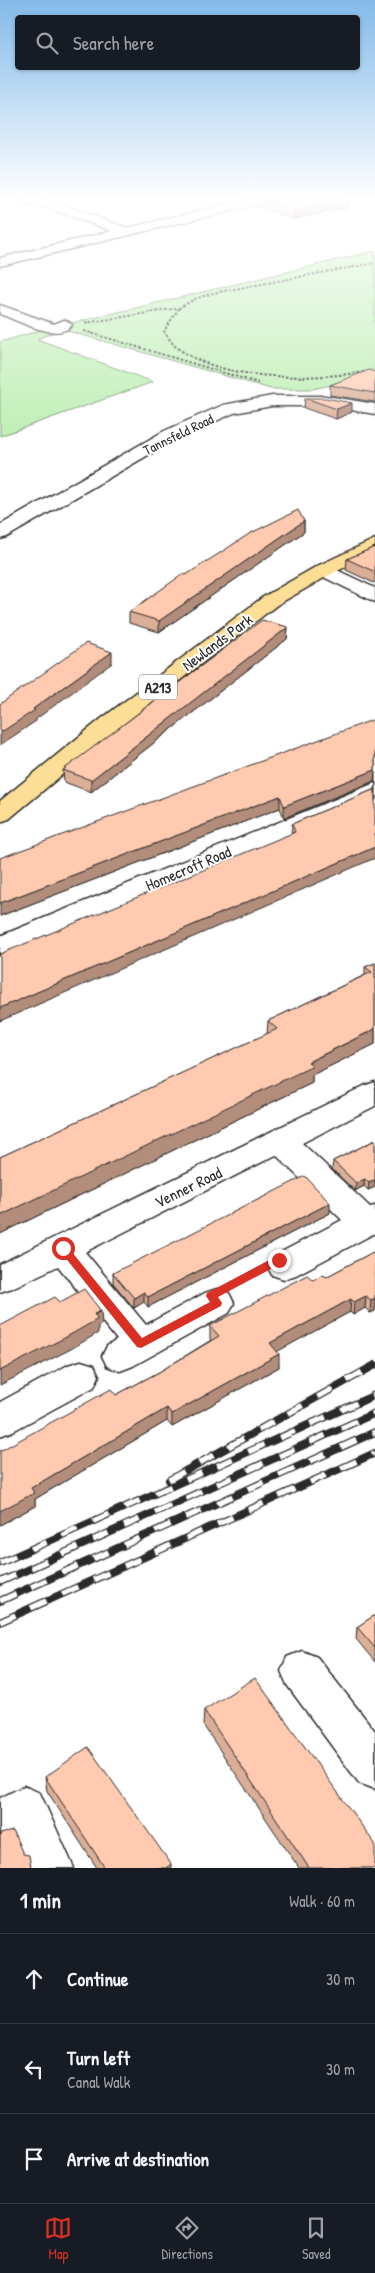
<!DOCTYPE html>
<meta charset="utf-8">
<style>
body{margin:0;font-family:"Patrick Hand",sans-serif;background:#20242c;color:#f1f3f6}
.stop{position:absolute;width:15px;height:15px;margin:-11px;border:4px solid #d93025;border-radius:50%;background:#fff}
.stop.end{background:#d93025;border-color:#fff;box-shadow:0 1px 5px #0008}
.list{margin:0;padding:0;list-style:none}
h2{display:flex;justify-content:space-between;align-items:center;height:65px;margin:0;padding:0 20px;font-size:21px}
h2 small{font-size:16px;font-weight:400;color:#9ea1a6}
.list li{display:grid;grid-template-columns:32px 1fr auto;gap:15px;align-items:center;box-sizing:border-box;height:90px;padding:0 20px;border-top:1px solid #363941}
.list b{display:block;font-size:19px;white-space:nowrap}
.list p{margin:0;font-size:16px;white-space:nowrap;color:#9ea1a6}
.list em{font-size:16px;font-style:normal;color:#9ea1a6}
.icon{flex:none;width:28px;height:28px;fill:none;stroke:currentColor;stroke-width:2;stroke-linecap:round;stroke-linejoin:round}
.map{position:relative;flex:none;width:375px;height:1868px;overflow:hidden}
.search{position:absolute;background:#171b24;box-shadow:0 1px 4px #0004;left:15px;right:15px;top:15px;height:55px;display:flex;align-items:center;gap:12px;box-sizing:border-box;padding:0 18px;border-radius:5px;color:#9ea1a6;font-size:19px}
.sheet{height:335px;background:#171b24}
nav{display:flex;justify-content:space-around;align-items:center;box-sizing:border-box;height:70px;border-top:1px solid #363941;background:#171b24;font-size:14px;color:#9ea1a6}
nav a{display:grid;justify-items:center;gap:2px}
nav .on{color:#d93025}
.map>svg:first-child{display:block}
.green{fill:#b9edae;stroke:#728c6c}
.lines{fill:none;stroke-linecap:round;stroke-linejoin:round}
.minor-casing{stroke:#2b2b2b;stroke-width:3}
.major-casing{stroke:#2b2b2b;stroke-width:3}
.path-far1{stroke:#2b2b2b;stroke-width:2;stroke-dasharray:2.5 2;stroke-linecap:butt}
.path{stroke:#2b2b2b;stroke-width:4;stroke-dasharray:5.5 4.5;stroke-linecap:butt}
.minor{fill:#fff;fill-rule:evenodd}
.major{fill:#fcde96;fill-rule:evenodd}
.rail-casing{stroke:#2b2b2b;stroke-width:8}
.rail{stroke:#fff;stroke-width:5.5;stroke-dasharray:17;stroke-linecap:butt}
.wall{fill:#dbae97;stroke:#2b2b2b}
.shaded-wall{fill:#b28d7b;stroke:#2b2b2b}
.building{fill:#ffcab0;stroke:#2b2b2b}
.route{fill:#d93025}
.labels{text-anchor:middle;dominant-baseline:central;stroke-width:4;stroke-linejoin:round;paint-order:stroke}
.far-street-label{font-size:14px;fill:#2b2b2b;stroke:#fff}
.shield{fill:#fff;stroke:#6b6b6b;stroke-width:1}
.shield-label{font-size:15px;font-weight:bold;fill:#2b2b2b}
.street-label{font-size:16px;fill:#2b2b2b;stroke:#fff}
</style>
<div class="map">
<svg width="375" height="1868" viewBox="0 0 375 1868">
<rect width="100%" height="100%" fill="#fff"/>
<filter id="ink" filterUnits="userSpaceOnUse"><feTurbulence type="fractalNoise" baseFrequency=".02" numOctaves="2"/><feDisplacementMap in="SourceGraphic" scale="10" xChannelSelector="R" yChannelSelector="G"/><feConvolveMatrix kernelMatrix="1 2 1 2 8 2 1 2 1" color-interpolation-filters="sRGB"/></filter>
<g filter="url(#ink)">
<g class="green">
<path d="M375 251V375L313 389H271L61 329 64 325Z"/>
<path d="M45 329 54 332 37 339 153 382 0 436V342Z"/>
</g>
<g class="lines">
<defs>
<g id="minor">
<path d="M18 200H44L56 202 127 228 244 200H265L263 203 0 266V258L112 231 48 208 20 203Z"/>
<path d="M0 305 54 324 64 320 69 322 72 325C58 343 17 320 0 314Z"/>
<path d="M272 396H326L375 404V414L326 406H272L234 413 176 439 7 537 0 539V525L164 431 223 405Z"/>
<path d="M324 564 375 588V602L317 574 314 570 317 566Z"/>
<path d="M375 783V799L0 955V936Z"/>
<path d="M375 1082V1106L302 1143 370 1207 375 1206V1233L296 1275 284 1279 272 1275 267 1266 272 1257 342 1220 276 1155 85 1252 146 1325 205 1293 217 1289 229 1293 234 1303 229 1313 133 1366 120 1371 107 1366 102 1356 107 1346 117 1340 58 1266 12 1288 0 1292V1264L364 1086Z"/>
<path d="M81 1361 94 1365 99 1376 94 1387 13 1431 0 1436V1402L68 1365Z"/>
<path d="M302 1651 317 1657 375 1731V1789L359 1783 287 1685 281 1671 287 1657Z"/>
<path d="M24 1786 40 1793 74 1868H27L15 1840 0 1846V1798Z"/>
</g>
<path id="major" d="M375 539V553L331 574 277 605 117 729 9 819 0 822V801L101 719 263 597 317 566Z"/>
</defs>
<use href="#minor" class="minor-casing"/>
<use href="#major" class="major-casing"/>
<g class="path-far1">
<path d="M179 308 164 331C167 336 171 342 175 346 219 382 311 380 364 372"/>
<path d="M85 323 179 308 195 299 213 293 375 263"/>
<path d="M84 331 258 383"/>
</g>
<path class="path" d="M236 1283 255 1273"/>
<use href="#minor" class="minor"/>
<use href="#major" class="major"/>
<defs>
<g id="rail">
<path d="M169 1480 375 1365"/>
<path d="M0 1563 375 1395"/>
<path d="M0 1582 375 1413"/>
<path d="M0 1601 375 1432"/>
<path d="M0 1622 375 1453"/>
</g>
</defs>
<use href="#rail" class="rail-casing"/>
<use href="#rail" class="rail"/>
</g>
<g class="wall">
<path d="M257 200H347V208L294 219 257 206Z"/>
<path d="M375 372V402L330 395V385Z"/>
<path d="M305 398 352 412 336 419 304 408Z"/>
<path d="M304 521V532L159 632 129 623V612L186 575Z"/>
<path d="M375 547V582L374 583 346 570 347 559Z"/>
<path d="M288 627 287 639 91 792 64 782 63 770Z"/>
<path d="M375 719V782L374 781 284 818 280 808 0 916Z"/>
<path d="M375 789 291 834 292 824Z"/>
<path d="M375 963V1044L312 1075V1083L0 1234V1157L267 1034 268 1021 365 975V967Z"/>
<path d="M375 1140V1187L368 1190 364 1186 355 1191 332 1169 333 1161Z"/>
<path d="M330 1213 148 1307 144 1302 134 1308 113 1283V1273Z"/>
<path d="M375 1251V1311L370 1313 365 1308 353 1315 350 1312 277 1351 279 1367 172 1427 167 1421 35 1499V1506L0 1525 116 1395 159 1372 211 1340 210 1339V1326L313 1280 326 1277Z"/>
<path d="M375 1615V1662L356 1639 357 1627Z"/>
<path d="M204 1710 375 1868H299L203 1725Z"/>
<path d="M45 1777 171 1864V1868H97L47 1791Z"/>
</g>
<g class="shaded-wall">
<path d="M347 200V208L294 219 295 211Z"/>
<path d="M352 403V412L336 419 337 409Z"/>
<path d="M304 521V532L159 632V621Z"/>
<path d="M288 627 287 639 91 792V780Z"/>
<path d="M112 652V663L36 719V721L0 745V733Z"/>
<path d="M375 770 374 781 284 818V806Z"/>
<path d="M280 796V808L0 916V903Z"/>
<path d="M375 847V858L0 1021V1008Z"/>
<path d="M375 1029V1044L312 1075V1083L0 1234V1216Z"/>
<path d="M365 1179 364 1186 355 1191 356 1183Z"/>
<path d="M375 1180V1187L368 1190 369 1183Z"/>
<path d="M330 1203V1213L148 1307V1297Z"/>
<path d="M144 1292V1302L134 1308V1298Z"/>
<path d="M366 1296 365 1308 353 1315 354 1302Z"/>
<path d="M375 1298V1311L370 1313 371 1300Z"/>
<path d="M351 1299 350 1312 269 1356 270 1343Z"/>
<path d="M101 1311 102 1324 98 1326V1333L71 1349 0 1385V1371Z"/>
<path d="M279 1354V1367L172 1427V1414Z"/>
<path d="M167 1408V1421L35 1499V1506L0 1525V1511L31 1488Z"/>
</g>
<g class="building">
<path d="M262 200H347L295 211Z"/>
<path d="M369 370 375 372V393L330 385Z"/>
<path d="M305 398H326L352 403 337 409Z"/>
<path d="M298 510 304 521 159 621 129 612 183 574 186 575 249 534Z"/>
<path d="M375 547V572L347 559Z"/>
<path d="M262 620 288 627 91 780 63 770Z"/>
<path d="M86 643 112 652 33 709 35 710 0 733V704Z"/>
<path d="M375 719V770L284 806 280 796 0 903V858Z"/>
<path d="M375 789V847L0 1008V954L295 832 292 824Z"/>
<path d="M375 963V1029L308 1062 313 1066 0 1216V1157L277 1029 268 1021 372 972 365 967Z"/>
<path d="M375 1140V1180L369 1183 365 1179 356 1183 333 1161Z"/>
<path d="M305 1176 330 1203 148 1297 144 1292 134 1298 113 1273Z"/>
<path d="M375 1251V1298L371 1300 366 1296 354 1302 351 1299 270 1343 279 1354 172 1414 167 1408 31 1488 34 1493 0 1511V1451L111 1389 116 1395 159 1372 219 1336 210 1326 307 1275 313 1280 323 1274 326 1277Z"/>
<path d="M84 1289 101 1311 94 1314 98 1319 70 1335 0 1371V1326L55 1297 60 1302Z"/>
<path d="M375 1615V1648L357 1627Z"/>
<path d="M255 1678 375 1844V1868H309L204 1710Z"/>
<path d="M88 1747 171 1864 166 1868H105L45 1777Z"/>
<path d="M13 1831 23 1854 29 1855 31 1868H0V1834Z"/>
</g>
</g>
<linearGradient id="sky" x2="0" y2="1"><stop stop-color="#83bae9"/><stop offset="0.43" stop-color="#fff"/><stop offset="1" stop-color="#fff" stop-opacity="0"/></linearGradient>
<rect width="375" height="461" fill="url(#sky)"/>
<path class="route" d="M63 1245 67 1246 142 1338 210 1302 206 1296 207 1293 275 1257 279 1256 284 1260 282 1263 218 1297 222 1303 221 1306 141 1348 137 1347 60 1251V1246Z"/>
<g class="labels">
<g class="far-street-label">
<text transform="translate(178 434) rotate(-26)">Tannsfeld Road</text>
</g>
<rect class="shield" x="139" y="674.5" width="38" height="25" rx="4"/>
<g class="shield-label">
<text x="158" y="687">A213</text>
</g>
<g class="street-label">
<text transform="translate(217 642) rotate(-37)">Newlands Park</text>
<text transform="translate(188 868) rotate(-23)">Homecroft Road</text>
<text transform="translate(188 1187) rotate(-26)">Venner Road</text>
</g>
</g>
</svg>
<div class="stop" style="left:63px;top:1248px"></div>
<div class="stop end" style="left:279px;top:1260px"></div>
<div class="search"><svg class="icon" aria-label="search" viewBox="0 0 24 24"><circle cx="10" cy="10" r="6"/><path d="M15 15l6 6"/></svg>Search here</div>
</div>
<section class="sheet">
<h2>1 min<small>Walk · 60 m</small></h2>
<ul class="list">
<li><svg class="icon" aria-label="ahead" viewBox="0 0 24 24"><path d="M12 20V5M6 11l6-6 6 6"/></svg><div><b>Continue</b></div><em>30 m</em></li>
<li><svg class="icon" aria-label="left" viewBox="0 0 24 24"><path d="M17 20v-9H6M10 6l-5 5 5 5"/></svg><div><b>Turn left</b><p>Canal Walk</p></div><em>30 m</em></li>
<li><svg class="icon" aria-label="arrive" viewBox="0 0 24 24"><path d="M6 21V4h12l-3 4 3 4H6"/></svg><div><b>Arrive at destination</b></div></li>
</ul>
</section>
<nav>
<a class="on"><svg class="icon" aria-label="map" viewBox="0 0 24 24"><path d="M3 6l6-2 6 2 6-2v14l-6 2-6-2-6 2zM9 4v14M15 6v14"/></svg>Map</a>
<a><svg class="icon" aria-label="directions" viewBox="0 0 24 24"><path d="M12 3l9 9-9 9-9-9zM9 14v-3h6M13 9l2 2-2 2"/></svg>Directions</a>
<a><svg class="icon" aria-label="saved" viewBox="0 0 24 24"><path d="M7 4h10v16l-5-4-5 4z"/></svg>Saved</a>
</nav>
